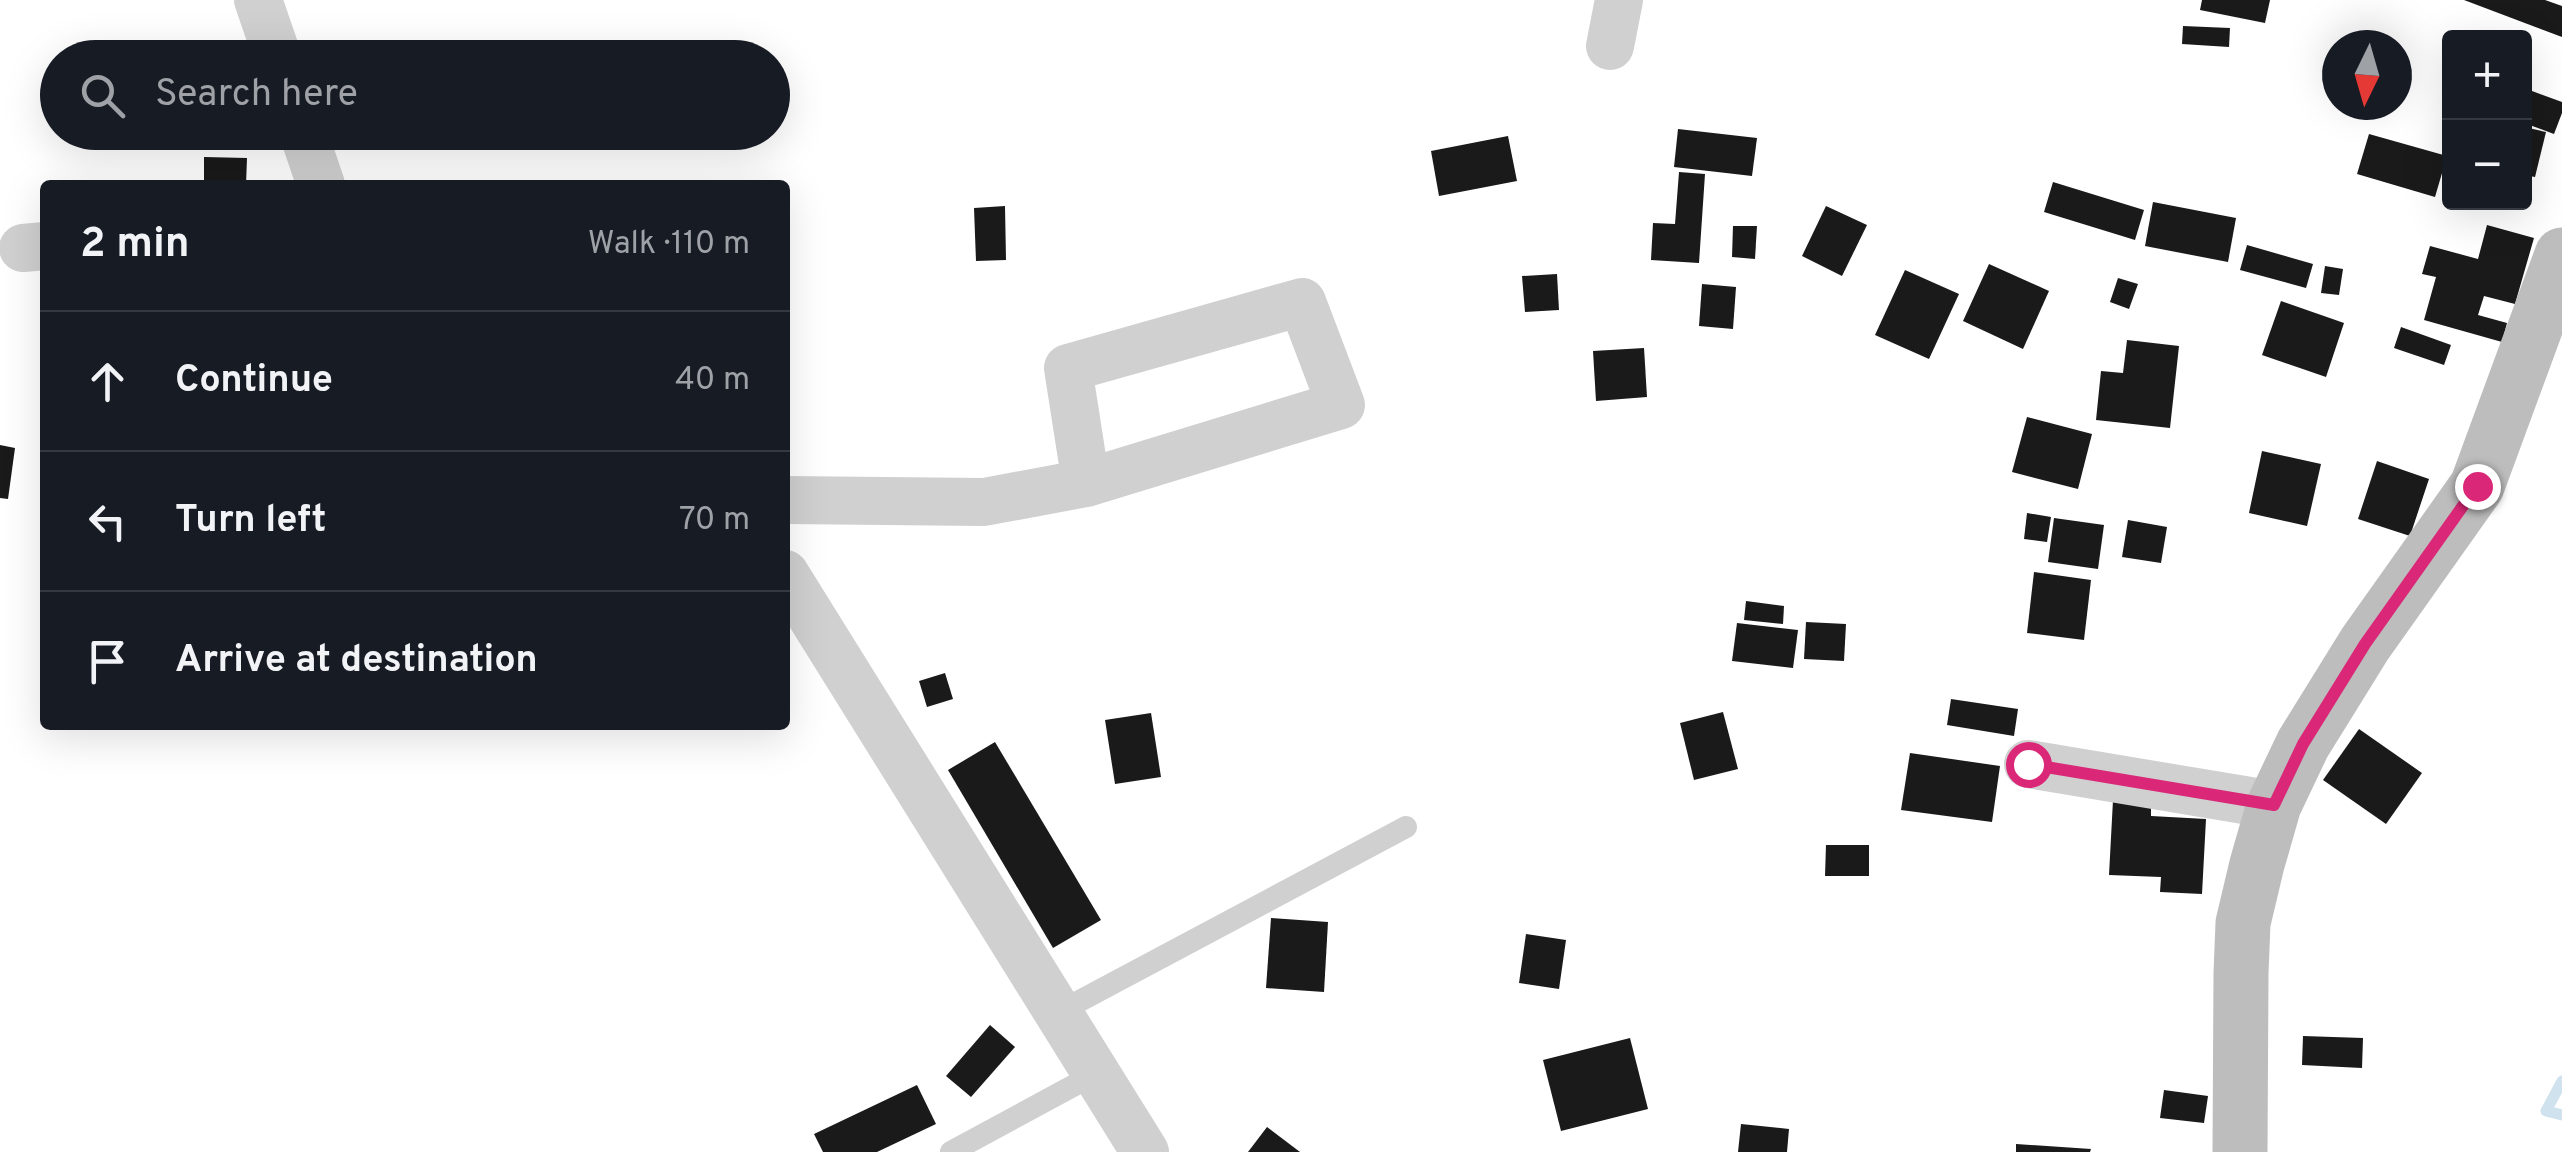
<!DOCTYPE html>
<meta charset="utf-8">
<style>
body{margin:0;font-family:Overpass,sans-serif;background:#242831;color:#f1f3f6}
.controls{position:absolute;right:30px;top:30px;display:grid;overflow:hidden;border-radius:10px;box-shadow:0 10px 40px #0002}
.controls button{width:90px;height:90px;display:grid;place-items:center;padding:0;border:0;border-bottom:2px solid #363941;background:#171b24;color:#f1f3f6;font:50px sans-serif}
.compass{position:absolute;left:2322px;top:30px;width:90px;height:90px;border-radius:50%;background:#171b24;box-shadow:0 10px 40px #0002;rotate:185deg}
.stop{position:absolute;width:30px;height:30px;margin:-22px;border:8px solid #db2777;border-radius:50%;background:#fff}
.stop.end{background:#db2777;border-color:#fff;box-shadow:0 2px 10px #0008}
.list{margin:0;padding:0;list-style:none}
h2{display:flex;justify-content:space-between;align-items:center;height:130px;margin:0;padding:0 40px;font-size:42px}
h2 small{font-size:32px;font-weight:400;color:#9ea1a6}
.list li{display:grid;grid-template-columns:65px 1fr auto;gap:30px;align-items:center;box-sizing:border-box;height:140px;padding:0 40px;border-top:2px solid #363941}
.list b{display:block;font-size:38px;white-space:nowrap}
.list em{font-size:32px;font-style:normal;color:#9ea1a6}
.icon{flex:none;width:55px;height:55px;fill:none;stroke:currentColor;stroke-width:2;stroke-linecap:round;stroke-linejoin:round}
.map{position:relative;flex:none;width:2562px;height:1152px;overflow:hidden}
.search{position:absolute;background:#171b24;box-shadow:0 10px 40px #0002;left:40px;top:40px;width:750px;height:110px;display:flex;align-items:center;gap:25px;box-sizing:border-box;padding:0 35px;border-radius:55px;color:#9ea1a6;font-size:38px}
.panel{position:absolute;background:#171b24;box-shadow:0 10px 40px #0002;left:40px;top:180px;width:750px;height:550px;border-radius:10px}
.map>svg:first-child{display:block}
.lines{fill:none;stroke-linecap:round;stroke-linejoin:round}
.stream{stroke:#cfe2ee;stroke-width:11}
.building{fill:#1a1a1a}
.lane{stroke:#d0d0d0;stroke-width:22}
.street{stroke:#d0d0d0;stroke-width:48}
.secondary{stroke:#bdbdbd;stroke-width:55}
.route{stroke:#db2777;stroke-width:12}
</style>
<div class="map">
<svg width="2562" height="1152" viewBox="0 0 2562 1152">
<rect width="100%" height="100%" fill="#fff"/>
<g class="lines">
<path class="stream" d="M2562 1081 2546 1111 2562 1115"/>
</g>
<g class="building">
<path d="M2202 0H2270L2265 23 2200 10Z"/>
<path d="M2464 0H2545L2562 6V37Z"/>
<path d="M2183 26 2230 28 2229 47 2182 44Z"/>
<path d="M2524 88 2562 102V113L2554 134 2524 123Z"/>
<path d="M2524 127 2546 132 2535 177 2524 175Z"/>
<path d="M1678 129 1757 138 1752 176 1674 167Z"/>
<path d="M2369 134 2447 156 2435 197 2357 174Z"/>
<path d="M1508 136 1517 181 1439 196 1431 151Z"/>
<path d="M204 157 247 158 246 185H204Z"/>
<path d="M1679 172 1705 174 1699 263 1651 260 1653 223 1675 224Z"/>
<path d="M2053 182 2144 210 2135 240 2044 212Z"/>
<path d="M2153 202 2236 218 2228 262 2145 246Z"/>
<path d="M1005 206 1006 260 976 261 974 208Z"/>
<path d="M1826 206 1867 225 1842 276 1802 256Z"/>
<path d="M2487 225 2534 238 2515 304 2484 296 2478 315 2507 323 2502 342 2424 320 2436 277 2422 274 2430 246 2478 259Z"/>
<path d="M1733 226H1757L1755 259 1732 257Z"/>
<path d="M2247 245 2313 264 2306 288 2240 270Z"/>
<path d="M1989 264 2049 291 2023 349 1963 321Z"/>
<path d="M2325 266 2343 269 2339 295 2321 293Z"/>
<path d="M1905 270 1959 294 1929 359 1875 335Z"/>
<path d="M1557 274 1559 310 1525 312 1522 276Z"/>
<path d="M2118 278 2138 284 2129 309 2110 302Z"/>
<path d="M1702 284 1736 287 1733 329 1699 326Z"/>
<path d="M2281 301 2344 323 2326 377 2262 355Z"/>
<path d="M2401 327 2451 345 2444 365 2394 348Z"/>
<path d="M2127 340 2179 346 2170 428 2096 420 2101 371 2123 373Z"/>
<path d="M1644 348 1647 397 1596 401 1593 351Z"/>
<path d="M2027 417 2092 434 2078 489 2012 472Z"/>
<path d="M0 445 15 448 8 499 0 498Z"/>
<path d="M2262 451 2321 464 2307 526 2249 513Z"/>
<path d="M2377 461 2429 479 2410 536 2358 519Z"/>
<path d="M2027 513 2051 517 2047 542 2024 539Z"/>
<path d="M2054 518 2104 525 2098 569 2048 562Z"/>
<path d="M2128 520 2167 527 2161 563 2122 557Z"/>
<path d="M2034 572 2091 580 2084 640 2027 633Z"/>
<path d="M1746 601 1784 606 1783 624 1744 620Z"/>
<path d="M1806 622 1846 624 1844 661 1804 659Z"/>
<path d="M1737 623 1798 630 1793 668 1732 661Z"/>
<path d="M945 673 953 699 927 707 919 681Z"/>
<path d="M1951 699 2018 709 2014 736 1947 725Z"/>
<path d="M1723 712 1738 769 1694 780 1680 723Z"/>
<path d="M1151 713 1161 777 1115 784 1105 720Z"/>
<path d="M2359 729 2422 773 2386 824 2323 780Z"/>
<path d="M995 742 1101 920 1053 948 948 770Z"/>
<path d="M1910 753 2000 766 1992 822 1901 810Z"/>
<path d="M2113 800 2151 802V816L2206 819 2202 894 2160 892 2161 877 2109 875Z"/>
<path d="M1826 845H1869V876H1825Z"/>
<path d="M1271 918 1328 922 1324 992 1266 988Z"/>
<path d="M1526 934 1566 940 1559 989 1519 983Z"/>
<path d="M990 1025 1015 1047 971 1097 946 1076Z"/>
<path d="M2303 1036 2363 1038 2362 1068 2302 1065Z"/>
<path d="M1630 1038 1648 1109 1561 1131 1543 1060Z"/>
<path d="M917 1085 936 1124 877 1152H823L814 1134Z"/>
<path d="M2164 1090 2208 1096 2204 1123 2160 1118Z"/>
<path d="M1741 1124 1789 1129 1787 1152H1738Z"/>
<path d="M1267 1127 1300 1152H1248Z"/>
<path d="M2016 1144 2091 1149 2090 1152H2016Z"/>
</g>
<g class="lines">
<g class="lane">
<path d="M1059 1012 1406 827"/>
<path d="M951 1152 1095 1074"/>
</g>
<g class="street">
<path d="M258 0 278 58"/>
<path d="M1610 46 1619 0"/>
<path d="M303 132 321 185"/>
<path d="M23 248 45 246"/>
<path d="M785 500 984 502 1086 483 1341 405 1302 302 1068 368 1086 483"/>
<path d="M785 574 1145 1152"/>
<path d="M2028 764 2274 805"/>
</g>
<path class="secondary" d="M2240 1152 2241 973 2243 923 2257 864 2274 805 2303 744 2365 644 2477 486 2562 255"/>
</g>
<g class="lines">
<path class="route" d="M2028 764 2274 805 2303 744 2365 644 2477 486"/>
</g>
</svg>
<div class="controls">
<button>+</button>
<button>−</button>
</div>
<svg class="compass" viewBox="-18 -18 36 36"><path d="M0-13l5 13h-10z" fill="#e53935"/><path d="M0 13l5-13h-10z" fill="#9ea1a6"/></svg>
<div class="stop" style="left:2028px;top:764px"></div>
<div class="stop end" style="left:2477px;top:486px"></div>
<div class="search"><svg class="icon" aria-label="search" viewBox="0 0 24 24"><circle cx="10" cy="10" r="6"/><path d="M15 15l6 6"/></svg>Search here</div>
<section class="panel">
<h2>2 min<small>Walk · 110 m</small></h2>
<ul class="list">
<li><svg class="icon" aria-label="ahead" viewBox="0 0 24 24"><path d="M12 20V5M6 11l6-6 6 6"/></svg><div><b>Continue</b></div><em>40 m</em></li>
<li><svg class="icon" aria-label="left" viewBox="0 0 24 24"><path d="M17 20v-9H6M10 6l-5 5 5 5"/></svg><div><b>Turn left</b></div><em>70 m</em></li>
<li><svg class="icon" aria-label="arrive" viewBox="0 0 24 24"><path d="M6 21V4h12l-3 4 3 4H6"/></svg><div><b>Arrive at destination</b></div></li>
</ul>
</section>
</div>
